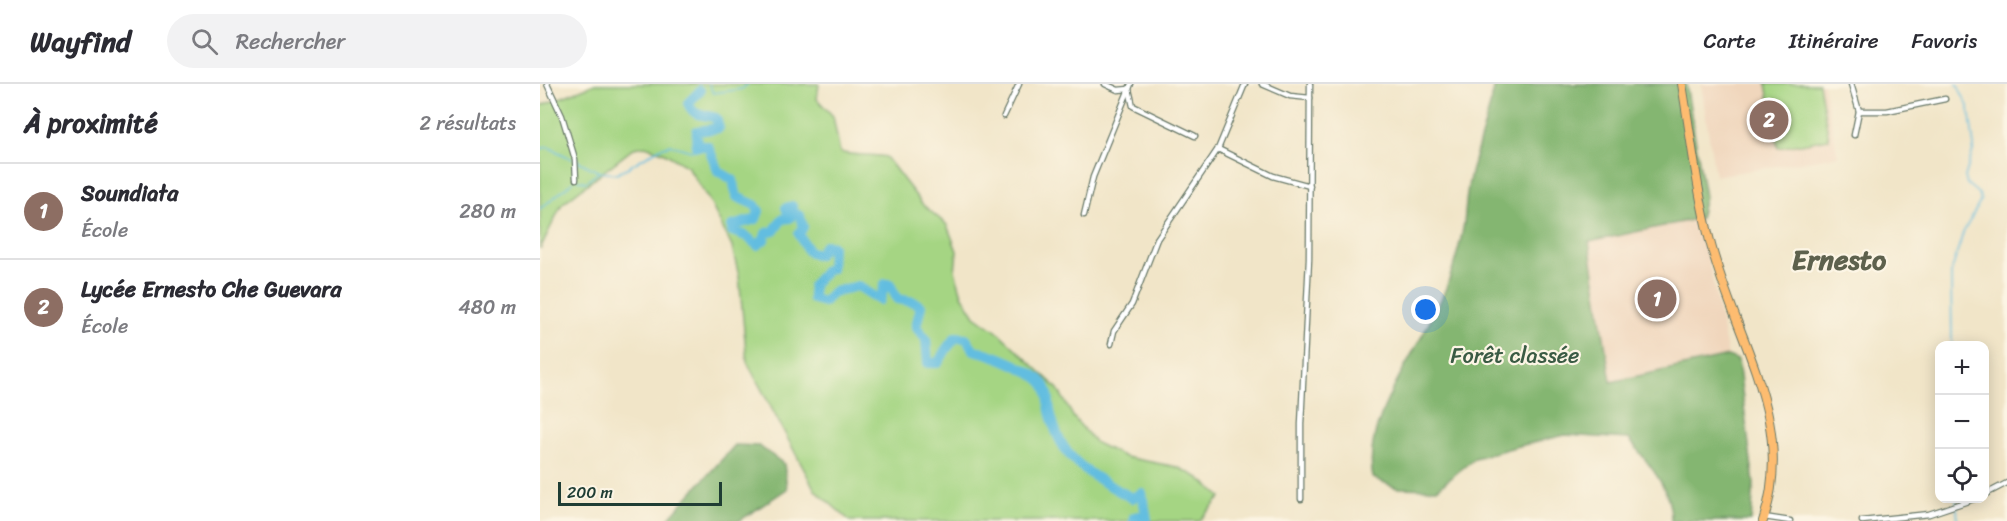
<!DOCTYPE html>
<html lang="fr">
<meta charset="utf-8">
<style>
body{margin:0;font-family:Sriracha,sans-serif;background:#f2f2f3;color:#2b2b33}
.controls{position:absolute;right:18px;bottom:18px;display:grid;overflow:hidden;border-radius:12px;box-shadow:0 3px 15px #0003}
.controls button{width:54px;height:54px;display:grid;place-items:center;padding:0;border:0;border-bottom:2px solid #e1e1e2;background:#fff;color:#2b2b33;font:30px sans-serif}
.scale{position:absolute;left:18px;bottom:15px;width:164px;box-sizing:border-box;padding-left:6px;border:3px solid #1f3d34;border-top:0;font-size:16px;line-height:21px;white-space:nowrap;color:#1f3d34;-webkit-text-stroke:4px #fcf5e5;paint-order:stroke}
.you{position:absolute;left:886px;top:226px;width:21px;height:21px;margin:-15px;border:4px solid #fff;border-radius:50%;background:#1a73e8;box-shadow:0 0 0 9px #1a73e833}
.badge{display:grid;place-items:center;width:39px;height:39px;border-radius:50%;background:#d1495b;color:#fff;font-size:20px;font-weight:700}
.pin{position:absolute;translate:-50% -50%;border:3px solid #fff;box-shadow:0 2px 6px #0006}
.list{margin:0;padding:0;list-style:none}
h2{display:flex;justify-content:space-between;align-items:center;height:78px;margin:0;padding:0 24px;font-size:26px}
h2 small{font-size:20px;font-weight:400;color:#7c7c81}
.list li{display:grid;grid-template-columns:39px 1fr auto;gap:18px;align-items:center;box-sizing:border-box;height:96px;padding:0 24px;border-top:2px solid #e1e1e2}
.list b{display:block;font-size:22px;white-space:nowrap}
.list p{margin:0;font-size:20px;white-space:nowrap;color:#7c7c81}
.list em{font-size:20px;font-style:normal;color:#7c7c81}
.icon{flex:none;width:33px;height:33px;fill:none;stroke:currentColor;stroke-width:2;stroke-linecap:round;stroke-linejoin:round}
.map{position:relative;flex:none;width:1467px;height:437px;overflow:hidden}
header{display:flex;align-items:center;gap:36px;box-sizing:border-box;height:84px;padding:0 30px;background:#fff;border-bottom:2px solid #e1e1e2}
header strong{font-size:28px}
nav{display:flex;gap:33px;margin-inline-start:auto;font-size:21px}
.search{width:420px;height:54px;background:#f2f2f3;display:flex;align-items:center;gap:15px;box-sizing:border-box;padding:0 21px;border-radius:33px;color:#7c7c81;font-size:22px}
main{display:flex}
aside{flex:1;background:#fff}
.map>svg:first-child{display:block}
.built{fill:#f0d6bc}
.green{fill:#a5d583;stroke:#62895c;stroke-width:1.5}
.forest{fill:#84b671;stroke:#527a52;stroke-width:1.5}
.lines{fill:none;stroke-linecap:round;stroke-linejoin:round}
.stream{stroke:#62bde0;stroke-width:1.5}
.river{stroke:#62bde0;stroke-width:10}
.street-casing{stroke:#687868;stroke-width:7}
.highway-casing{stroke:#687868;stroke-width:10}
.street{stroke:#fff;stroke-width:4.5}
.highway{stroke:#fdbc70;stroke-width:8}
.labels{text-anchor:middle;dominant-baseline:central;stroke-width:4.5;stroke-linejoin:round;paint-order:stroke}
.park-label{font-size:22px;fill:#3a5b44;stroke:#fcf5e5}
.district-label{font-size:28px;font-weight:bold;fill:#5d614d;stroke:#fcf5e5}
</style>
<header>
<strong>Wayfind</strong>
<div class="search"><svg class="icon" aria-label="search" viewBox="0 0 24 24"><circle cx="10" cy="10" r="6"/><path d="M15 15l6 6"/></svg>Rechercher</div>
<nav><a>Carte</a><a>Itinéraire</a><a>Favoris</a></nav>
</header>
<main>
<aside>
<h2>À proximité<small>2 résultats</small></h2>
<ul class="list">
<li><span class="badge" style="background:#8d6e63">1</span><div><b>Soundiata</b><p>École</p></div><em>280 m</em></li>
<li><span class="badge" style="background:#8d6e63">2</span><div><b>Lycée Ernesto Che Guevara</b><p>École</p></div><em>480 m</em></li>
</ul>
</aside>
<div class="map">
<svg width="1467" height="437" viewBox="0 0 1467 437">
<rect width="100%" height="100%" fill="#fcf5e5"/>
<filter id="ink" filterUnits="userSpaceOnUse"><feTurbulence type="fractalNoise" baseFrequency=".0167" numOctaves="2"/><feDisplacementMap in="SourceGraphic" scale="12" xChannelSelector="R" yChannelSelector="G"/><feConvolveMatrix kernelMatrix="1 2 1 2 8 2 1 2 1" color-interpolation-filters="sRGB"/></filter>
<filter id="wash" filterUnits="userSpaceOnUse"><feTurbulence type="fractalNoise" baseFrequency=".008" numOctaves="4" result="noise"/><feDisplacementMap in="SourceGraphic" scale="24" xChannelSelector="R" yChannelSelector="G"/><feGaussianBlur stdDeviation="1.35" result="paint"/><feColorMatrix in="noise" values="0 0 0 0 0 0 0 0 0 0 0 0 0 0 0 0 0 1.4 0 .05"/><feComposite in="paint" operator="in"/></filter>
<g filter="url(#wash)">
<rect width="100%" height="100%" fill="#f1e5c8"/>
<g class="built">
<path d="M1161 0H1283L1298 72 1175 92Z"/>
<path d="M1160 134 1188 272 1070 298 1049 157Z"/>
</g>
<g class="green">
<path d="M55 0H279L277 15 293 32 300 68C315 73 330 69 346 73L383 121 407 141 417 167 415 187 422 211 435 232 459 249 518 305 534 334 556 359 585 373 637 383 659 394 681 413 659 437H310L275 406 207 278 199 192 192 163 170 118 148 83 123 68 105 62 94 64 22 120 0 165V22Z"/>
<path d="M1226 0H1279L1289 55 1238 64Z"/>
</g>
<g class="forest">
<path d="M955 0H1146L1165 113 1160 134 1049 158 1071 298 1188 272 1198 276 1214 400 1211 437H1131C1132 403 1108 380 1089 355L1025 351 975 363 935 374 897 405 857 404 833 394C820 330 888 258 909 196 915 178 921 158 924 139 926 124 926 108 930 93 937 62 949 32 955 0Z"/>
<path d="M195 361 219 362 244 380 247 405 199 437H126Z"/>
</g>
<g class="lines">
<g class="stream">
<path d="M159 0 161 6"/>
<path d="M169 0 173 9 202 5 208 0"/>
<path d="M0 65 8 63 32 75"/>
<path d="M36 76 59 88 77 90 120 64 131 61 151 67 159 63"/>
<path d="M38 96 46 98 59 88"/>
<path d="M0 125 34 97"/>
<path d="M1412 262 1411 189 1423 149 1441 116 1439 110 1427 100 1425 93 1434 63 1429 24 1417 0"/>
<path d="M1416 414 1418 437"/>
</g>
<g class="river">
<path d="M160 7 148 19C155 35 163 29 176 34L179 44 157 47 156 62H168L178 87 193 96 197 113 215 121 219 127 216 135 192 142V147L206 152 217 161 224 156 226 149 234 147 242 135 250 134 246 124 252 122 253 128 260 132 263 143 259 150 268 167 278 171 285 161 292 162 291 185 286 186 273 201V215L284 218 293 208 318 202 340 216 345 200H350L357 215 374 218 381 222 376 243 386 255 388 279H398L407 264 416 253 426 254 434 266C450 269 500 288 506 304 510 312 508 322 511 331 514 344 520 359 528 369 545 390 569 401 592 414L602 409 607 435 603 437"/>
<path d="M594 437V433L598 432 601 437"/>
</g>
</g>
</g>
<g filter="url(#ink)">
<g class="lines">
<defs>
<g id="street">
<path d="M7 0 22 32 35 75 36 95"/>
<path d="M565 0 578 6 589 5 593 22 655 52"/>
<path d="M722 0 750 12 770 14"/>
<path d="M1311 0 1319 27 1314 51"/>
<path d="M1319 27H1347L1405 15"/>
<path d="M464 32 479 0"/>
<path d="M678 65 733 92 770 102"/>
<path d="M544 131 553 93 591 0"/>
<path d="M571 260 574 247 592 220 617 155 678 65 705 0"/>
<path d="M1444 411 1467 399"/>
<path d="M761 415V340L769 175 770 0"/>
<path d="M1224 433 1250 437"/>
<path d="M1322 437 1389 430 1437 414"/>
</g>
<path id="highway" d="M1142 0C1151 53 1157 109 1171 161 1195 254 1257 338 1223 437"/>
</defs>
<use href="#street" class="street-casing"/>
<use href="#highway" class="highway-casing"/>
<use href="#street" class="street"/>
<use href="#highway" class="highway"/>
</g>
</g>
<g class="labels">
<g class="park-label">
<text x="975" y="271">Forêt classée</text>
</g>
<g class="district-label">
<text x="1299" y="175">Ernesto</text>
</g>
</g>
</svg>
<div class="controls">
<button>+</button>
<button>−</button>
<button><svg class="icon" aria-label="locate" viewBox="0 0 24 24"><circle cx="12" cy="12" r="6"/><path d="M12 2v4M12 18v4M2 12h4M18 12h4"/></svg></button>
</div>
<div class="scale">200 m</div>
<div class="you"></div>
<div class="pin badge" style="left:1117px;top:215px;background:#8d6e63">1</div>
<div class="pin badge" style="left:1229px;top:36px;background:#8d6e63">2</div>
</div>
</main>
